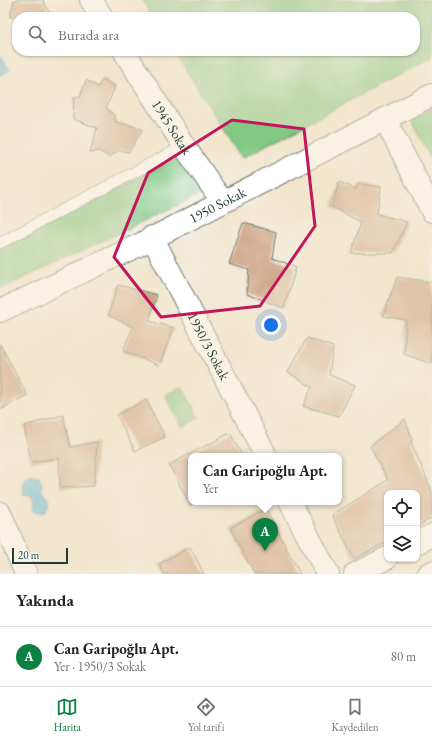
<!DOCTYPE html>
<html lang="tr">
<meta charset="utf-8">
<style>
body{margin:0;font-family:"EB Garamond",serif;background:#f2f2f2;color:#202124}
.controls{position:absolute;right:12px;bottom:12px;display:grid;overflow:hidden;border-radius:8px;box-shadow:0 1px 3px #0004}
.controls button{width:36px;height:36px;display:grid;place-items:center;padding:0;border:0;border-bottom:1px solid #e0e0e0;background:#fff;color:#202124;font:20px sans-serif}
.scale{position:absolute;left:12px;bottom:10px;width:56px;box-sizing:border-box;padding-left:4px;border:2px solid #1f3d34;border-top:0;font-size:11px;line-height:14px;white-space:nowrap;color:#1f3d34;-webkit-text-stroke:3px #f6f6f2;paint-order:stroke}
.you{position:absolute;left:271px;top:325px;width:14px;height:14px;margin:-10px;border:3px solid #fff;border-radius:50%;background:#1a73e8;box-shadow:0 0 0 6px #1a73e833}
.badge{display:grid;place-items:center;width:26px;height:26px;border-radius:50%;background:#0b8043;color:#fff;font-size:13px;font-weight:700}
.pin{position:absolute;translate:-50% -33px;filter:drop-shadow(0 1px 2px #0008)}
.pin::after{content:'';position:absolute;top:21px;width:14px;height:12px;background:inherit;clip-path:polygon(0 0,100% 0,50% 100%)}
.popup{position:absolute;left:188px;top:453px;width:154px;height:52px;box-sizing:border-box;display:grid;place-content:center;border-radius:8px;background:#fff;filter:drop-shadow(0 1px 3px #0005);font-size:13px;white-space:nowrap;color:#757577}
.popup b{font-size:15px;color:#202124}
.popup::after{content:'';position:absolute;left:50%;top:100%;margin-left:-8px;border:8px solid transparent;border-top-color:#fff}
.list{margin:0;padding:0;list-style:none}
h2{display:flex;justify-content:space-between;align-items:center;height:52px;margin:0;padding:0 16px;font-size:17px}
h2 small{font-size:13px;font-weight:400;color:#757577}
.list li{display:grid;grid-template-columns:26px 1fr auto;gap:12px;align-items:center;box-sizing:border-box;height:60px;padding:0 16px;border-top:1px solid #e0e0e0}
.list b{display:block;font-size:15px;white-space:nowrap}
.list p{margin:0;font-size:13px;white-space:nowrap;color:#757577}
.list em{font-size:13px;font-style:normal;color:#757577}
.icon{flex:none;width:22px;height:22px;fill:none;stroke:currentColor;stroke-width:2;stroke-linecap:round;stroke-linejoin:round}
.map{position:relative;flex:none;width:432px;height:574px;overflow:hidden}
.search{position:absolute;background:#fff;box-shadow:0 1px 3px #0004;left:12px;right:12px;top:12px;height:44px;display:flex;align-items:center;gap:10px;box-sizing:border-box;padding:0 14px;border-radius:16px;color:#757577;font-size:15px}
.sheet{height:112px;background:#fff}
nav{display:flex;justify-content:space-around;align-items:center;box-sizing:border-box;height:56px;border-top:1px solid #e0e0e0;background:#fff;font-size:11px;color:#757577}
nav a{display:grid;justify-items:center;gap:2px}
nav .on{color:#0b8043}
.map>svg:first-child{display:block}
.green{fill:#81c883;stroke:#50825c}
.water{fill:#60bade;stroke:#407c89}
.building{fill:#cb9c7b}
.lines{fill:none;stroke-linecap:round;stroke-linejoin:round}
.lane-casing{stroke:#69786a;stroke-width:12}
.street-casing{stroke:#69786a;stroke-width:24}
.secondary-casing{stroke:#69786a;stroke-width:24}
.lane{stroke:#fff;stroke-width:11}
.street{stroke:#fff;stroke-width:22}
.secondary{stroke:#fff;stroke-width:22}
.marked{fill:none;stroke:#c2185b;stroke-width:3;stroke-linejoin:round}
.labels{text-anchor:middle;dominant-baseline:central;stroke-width:3;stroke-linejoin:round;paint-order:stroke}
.street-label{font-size:14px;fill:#1f3d34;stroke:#f6f6f2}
</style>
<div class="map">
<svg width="432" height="574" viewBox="0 0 432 574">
<rect width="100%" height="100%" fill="#f6f6f2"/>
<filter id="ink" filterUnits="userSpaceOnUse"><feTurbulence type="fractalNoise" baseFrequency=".025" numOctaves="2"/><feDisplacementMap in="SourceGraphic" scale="8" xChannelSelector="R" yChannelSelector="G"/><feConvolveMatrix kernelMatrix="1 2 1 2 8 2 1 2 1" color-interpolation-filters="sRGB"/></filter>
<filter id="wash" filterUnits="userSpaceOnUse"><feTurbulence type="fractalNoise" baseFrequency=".012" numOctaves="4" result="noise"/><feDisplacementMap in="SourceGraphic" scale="16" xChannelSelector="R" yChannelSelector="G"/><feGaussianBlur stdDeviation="0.9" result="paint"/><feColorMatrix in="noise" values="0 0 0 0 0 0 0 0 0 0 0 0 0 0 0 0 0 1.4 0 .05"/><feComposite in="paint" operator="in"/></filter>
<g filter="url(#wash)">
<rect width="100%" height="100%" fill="#f2e5cd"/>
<g class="green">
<path d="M142 0H432V57L242 158 174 51H415V17H152Z"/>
<path d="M432 109V161L411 119Z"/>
<path d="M180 156 205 192 3 288 0 285V250Z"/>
<path d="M182 386 199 418 182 427 165 395Z"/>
</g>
<g class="water">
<path d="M0 54 10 70 0 76Z"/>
<path d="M30 476 39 477 42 484 41 490 50 501 46 511 39 512 33 510 34 501 31 496 24 495 23 481Z"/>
</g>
<g id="blocks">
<g class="building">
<path d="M14 0H43L51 17H10Z"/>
<path d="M103 79 115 87 106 108 114 115 116 122 143 129 129 152 119 150 109 157 99 151 90 153 97 128 73 119 74 97H80L86 80 98 87Z"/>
<path d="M339 182 356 189 359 184 381 187 377 214 407 222 393 253H351L361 222 332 207Z"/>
<path d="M243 223 276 232 272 258 296 267 284 308 247 294 249 270 229 264Z"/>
<path d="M397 277 432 282V364L404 354 406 320 383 316Z"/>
<path d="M118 285 157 295 149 321 174 328 159 365 123 351 133 327 108 315Z"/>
<path d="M307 338 333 347 329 375 355 385 339 416 303 406 312 387 288 372Z"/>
<path d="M0 344 27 395 0 410Z"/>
<path d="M146 400 165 437 135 451 117 415Z"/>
<path d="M63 415 70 447 97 442 94 486 60 488 59 458 31 462 24 426Z"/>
<path d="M405 419 412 439 411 442 432 491V518L417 526V493H387V542L354 559 332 515 388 480 370 446Z"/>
<path d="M230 433 242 456H191V506L169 465Z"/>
<path d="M266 509 300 574H254L230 528Z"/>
<path d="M190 547 204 574H164L159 564Z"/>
</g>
</g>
</g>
<g filter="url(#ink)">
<use href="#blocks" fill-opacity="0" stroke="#69786a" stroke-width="1"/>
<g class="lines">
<defs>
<path id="lane" d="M0 243 184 146"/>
<g id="street">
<path d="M91 0 102 17"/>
<path id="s1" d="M124 51 184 146 222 201"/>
<path d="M385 119 432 211"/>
<path id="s2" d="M152 237 266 456"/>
<path id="s3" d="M0 311 143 243 432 95"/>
<path d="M290 502 328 574"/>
<path d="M0 513 26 574"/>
</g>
<g id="secondary">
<path d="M417 543 432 535"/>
<path d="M355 574 387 558"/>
<path d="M428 574 432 572"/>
</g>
</defs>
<use href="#lane" class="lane-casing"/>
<use href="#street" class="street-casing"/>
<use href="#secondary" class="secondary-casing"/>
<use href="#lane" class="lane"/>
<use href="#street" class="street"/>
<use href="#secondary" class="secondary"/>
</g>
</g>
<path d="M0 0H432V574H0ZM232 120 304 129 315 226 260 306 161 317 114 257 148 173Z" fill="#f2e5cd" fill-opacity=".55" fill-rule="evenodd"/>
<path class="marked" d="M232 120 304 129 315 226 260 306 161 317 114 257 148 173Z"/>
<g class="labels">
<g class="street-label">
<text stroke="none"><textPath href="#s1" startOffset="90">1945 Sokak</textPath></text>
<text stroke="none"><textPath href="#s3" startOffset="242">1950 Sokak</textPath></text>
<text stroke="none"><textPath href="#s2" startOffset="123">1950/3 Sokak</textPath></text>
</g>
</g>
</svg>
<div class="controls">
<button><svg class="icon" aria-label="locate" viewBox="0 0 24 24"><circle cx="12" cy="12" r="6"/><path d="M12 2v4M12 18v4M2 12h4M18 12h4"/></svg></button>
<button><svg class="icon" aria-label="layers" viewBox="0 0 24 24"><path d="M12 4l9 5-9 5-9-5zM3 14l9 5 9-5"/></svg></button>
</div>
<div class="scale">20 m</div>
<div class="you"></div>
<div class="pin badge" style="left:265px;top:551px">A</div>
<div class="popup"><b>Can Garipoğlu Apt.</b>Yer</div>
<div class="search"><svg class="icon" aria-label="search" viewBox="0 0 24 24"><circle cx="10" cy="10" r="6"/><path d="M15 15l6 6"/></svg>Burada ara</div>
</div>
<section class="sheet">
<h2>Yakında<small></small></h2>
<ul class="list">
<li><span class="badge">A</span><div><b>Can Garipoğlu Apt.</b><p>Yer · 1950/3 Sokak</p></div><em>80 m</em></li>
</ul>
</section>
<nav>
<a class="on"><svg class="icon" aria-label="map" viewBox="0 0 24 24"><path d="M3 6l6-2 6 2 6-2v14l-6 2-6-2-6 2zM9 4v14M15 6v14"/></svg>Harita</a>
<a><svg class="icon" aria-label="directions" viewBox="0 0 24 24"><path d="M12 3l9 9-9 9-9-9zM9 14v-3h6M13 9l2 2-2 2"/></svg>Yol tarifi</a>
<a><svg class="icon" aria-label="saved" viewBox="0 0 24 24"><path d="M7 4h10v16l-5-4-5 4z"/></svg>Kaydedilen</a>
</nav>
